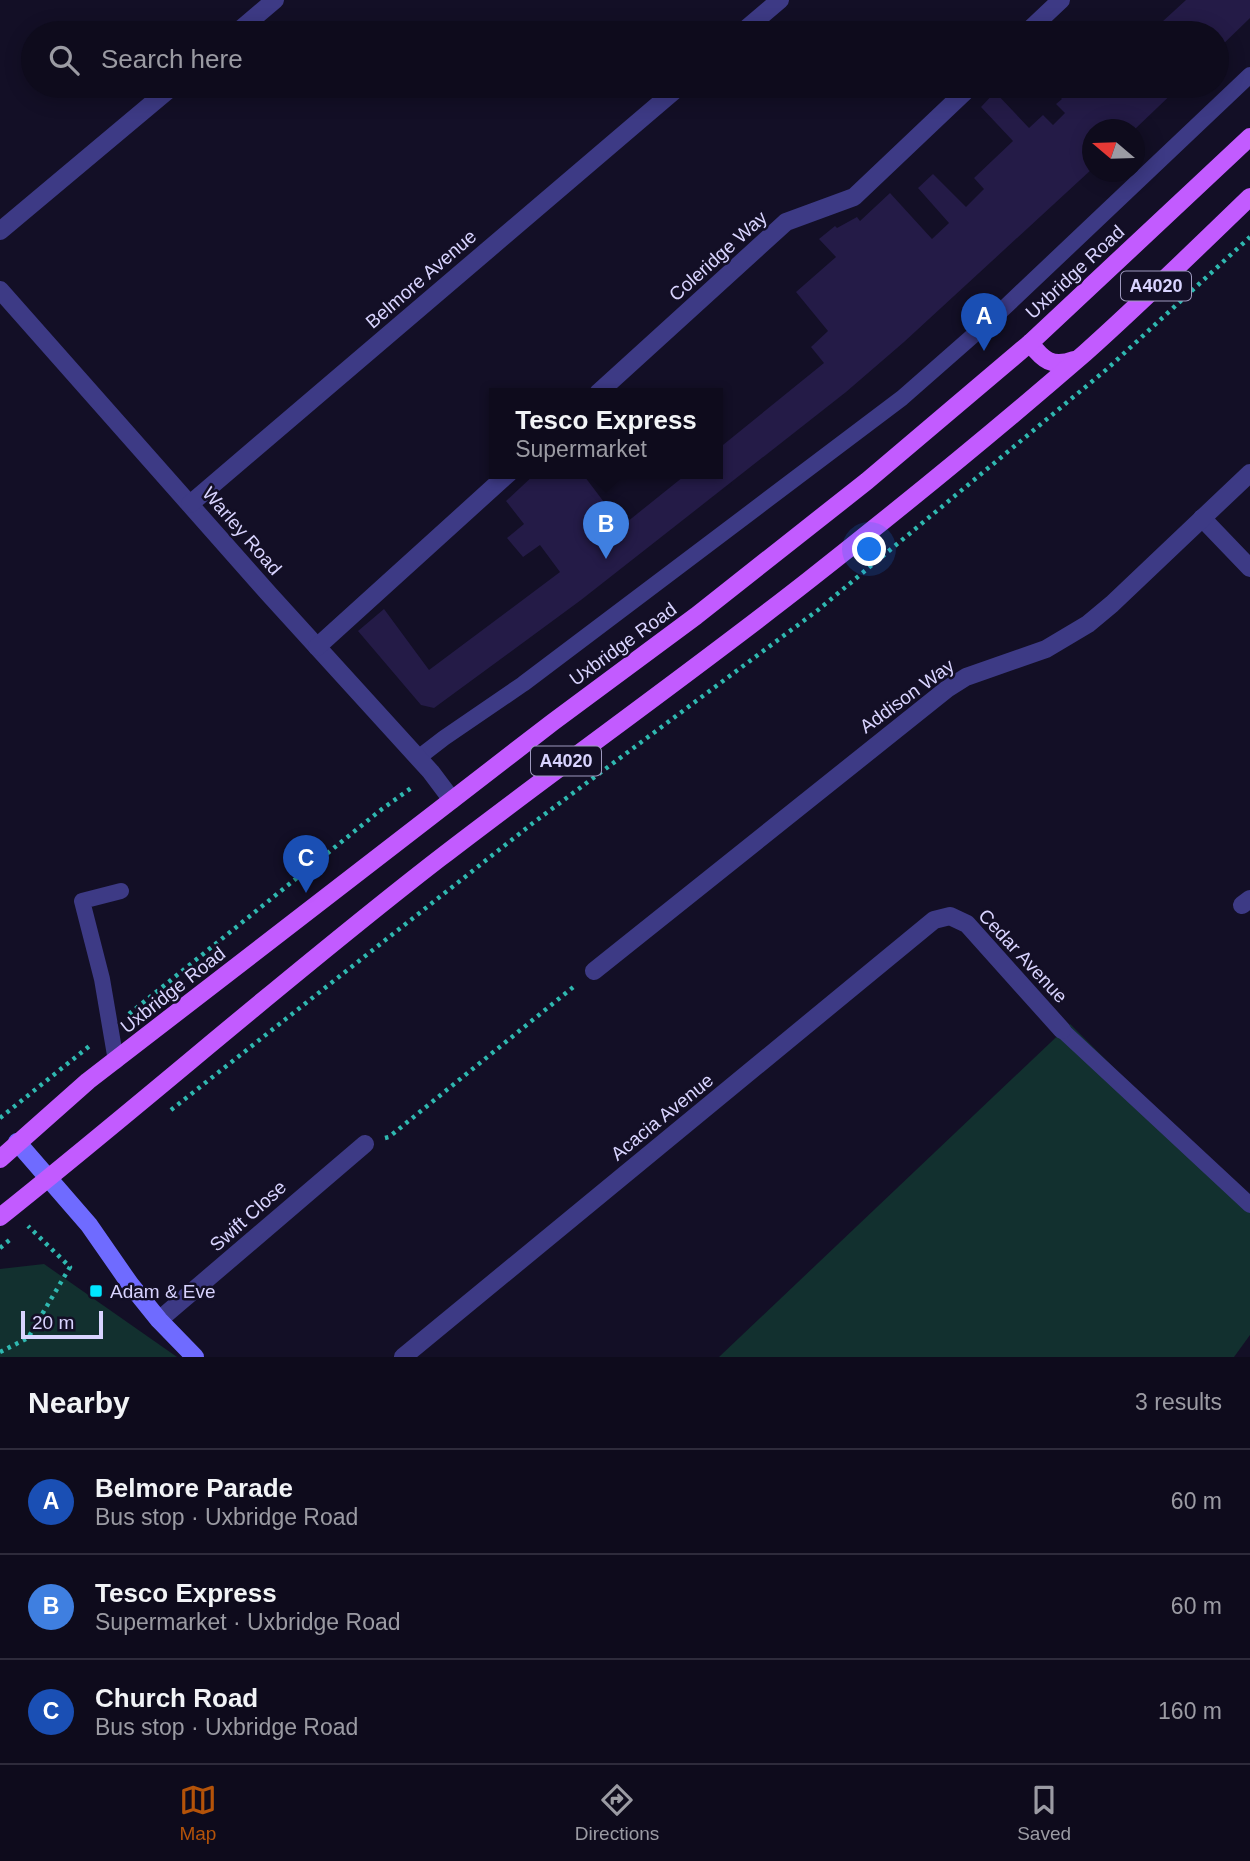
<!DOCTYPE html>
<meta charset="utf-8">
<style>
body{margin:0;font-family:Arial,sans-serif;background:#1c1929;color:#f1f3f6}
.compass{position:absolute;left:1082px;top:119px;width:63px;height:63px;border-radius:50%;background:#0e0b1c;box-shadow:0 4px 18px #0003;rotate:289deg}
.scale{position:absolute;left:21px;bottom:18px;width:82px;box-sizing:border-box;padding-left:7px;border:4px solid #d9d4ff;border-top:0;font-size:19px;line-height:24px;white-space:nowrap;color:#d9d4ff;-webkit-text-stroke:5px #130f26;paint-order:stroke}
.you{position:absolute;left:870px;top:550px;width:24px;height:24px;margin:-18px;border:5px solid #fff;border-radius:50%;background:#1a73e8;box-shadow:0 0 0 10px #1a73e833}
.badge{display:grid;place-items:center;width:46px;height:46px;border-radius:50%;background:#b45309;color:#fff;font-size:23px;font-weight:700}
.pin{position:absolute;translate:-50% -58px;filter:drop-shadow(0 2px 4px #0008)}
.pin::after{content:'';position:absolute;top:37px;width:24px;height:21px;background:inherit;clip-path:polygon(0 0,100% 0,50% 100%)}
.popup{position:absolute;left:489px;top:388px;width:234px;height:91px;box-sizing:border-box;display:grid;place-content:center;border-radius:0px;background:#0e0b1c;filter:drop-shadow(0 2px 5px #0005);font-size:23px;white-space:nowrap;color:#9b9ba3}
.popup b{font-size:26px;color:#f1f3f6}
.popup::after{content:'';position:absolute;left:50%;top:100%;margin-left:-14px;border:14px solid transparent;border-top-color:#0e0b1c}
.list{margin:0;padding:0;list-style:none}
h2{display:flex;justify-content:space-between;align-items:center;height:91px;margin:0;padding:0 28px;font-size:30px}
h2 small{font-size:23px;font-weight:400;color:#9b9ba3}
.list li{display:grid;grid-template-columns:46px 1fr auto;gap:21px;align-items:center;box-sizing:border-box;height:105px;padding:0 28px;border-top:2px solid #2e2b3b}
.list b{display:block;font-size:26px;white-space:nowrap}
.list p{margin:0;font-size:23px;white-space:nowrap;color:#9b9ba3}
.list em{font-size:23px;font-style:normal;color:#9b9ba3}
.icon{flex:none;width:38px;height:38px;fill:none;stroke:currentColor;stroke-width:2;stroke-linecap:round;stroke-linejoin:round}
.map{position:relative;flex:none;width:1250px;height:1357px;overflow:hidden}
.search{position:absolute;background:#0e0b1c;box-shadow:0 4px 18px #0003;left:21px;right:21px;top:21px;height:77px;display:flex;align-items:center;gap:18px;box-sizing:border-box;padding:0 24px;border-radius:38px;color:#9b9ba3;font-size:26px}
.sheet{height:406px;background:#0e0b1c}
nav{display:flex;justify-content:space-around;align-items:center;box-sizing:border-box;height:98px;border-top:2px solid #2e2b3b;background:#0e0b1c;font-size:19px;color:#9b9ba3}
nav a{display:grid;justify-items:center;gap:4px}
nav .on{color:#b45309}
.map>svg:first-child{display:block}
.green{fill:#12302f}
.building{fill:#241b47}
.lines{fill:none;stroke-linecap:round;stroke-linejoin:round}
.path{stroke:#2fb8b0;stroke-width:4.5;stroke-dasharray:3.5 5;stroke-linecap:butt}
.lane{stroke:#3d3a85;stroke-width:16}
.street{stroke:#3d3a85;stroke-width:18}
.secondary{stroke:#6f6bff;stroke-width:18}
.primary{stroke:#c25bff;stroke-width:18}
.poi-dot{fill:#00e5ff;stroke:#130f26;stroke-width:2.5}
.labels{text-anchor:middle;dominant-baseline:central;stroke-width:5;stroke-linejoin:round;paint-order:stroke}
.shield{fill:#130f26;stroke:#9e99be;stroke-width:2}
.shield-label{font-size:18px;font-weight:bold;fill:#d9d4ff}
.street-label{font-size:19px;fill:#d9d4ff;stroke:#130f26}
.poi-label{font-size:19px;fill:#d9d4ff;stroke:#130f26;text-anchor:start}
</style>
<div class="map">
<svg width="1250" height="1357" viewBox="0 0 1250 1357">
<rect width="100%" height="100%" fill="#130f26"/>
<g class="green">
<path d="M1070 1024 1250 1204V1335L1234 1357H719Z"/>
<path d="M44 1264 177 1357H0V1269Z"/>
</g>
<g class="building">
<path d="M1186 0H1250V18L1217 50V33H1150Z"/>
<path d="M1050 86H1180L1134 130H1092V169L904 342 846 392 581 600 434 708 421 705 358 631 384 609 429 670 560 572 540 545 523 557 507 538 524 524 506 501 536 473H582L622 526 688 473H718V449L824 363 811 347 828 331 796 292 836 257 819 239 835 226 837 228 857 217 860 221 890 193 932 239 949 223 918 188 933 174 966 207 984 189 974 178 1013 141 981 107 995 92 1029 128 1043 115 1053 125 1065 113 1056 104 1062 99Z"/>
</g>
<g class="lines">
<g class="path">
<path d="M129 1014 382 809 414 786"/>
<path d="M171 1110 533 823 818 610 1107 369 1250 237"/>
<path d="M0 1118 92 1044"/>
<path d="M385 1138 389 1137 577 984"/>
<path d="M0 1248 12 1238"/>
<path d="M0 1352 28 1338 70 1267 28 1226"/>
</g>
<g class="lane">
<path d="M418 758 444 738 523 684 902 398 1001 311 1250 75"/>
<path d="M1062 1030 1250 1205"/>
<path d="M116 1061 102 979 82 901 121 891"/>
</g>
<g class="street">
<path d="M236 33 275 0"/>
<path d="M741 33 780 0"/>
<path d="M1026 33 1061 0"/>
<path d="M0 231 173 86"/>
<path d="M0 290 269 594 431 772 452 800"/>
<path d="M598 393 786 222 854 197 971 86"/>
<path d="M190 504 680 86"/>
<path d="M1202 518 1250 568"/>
<path d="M317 647 509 473"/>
<path d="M1242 905 1250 899"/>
<path d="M594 971 947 689 966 677 1046 649 1088 624 1112 604 1250 473"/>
<path d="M159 1320 365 1144"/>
<path d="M403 1357 934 920 950 916 967 924 1062 1030"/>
</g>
<path class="secondary" d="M17 1142 89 1225 130 1284 159 1320 195 1357"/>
<g class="primary">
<path d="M1030 343C1043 360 1052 368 1074 360"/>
<path d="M0 1159 88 1081 553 722 696 616 867 481 1030 343 1250 137"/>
<path d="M0 1217C148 1099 290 974 440 858 562 764 688 675 809 580 903 506 995 431 1085 353 1141 303 1196 249 1250 197"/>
</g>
</g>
<rect class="poi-dot" x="89" y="1284" width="14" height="14" rx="3.5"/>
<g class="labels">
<g class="shield">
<rect x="1121" y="271.5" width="70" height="29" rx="5"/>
<rect x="531" y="746.5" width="70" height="29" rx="5"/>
</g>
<g class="shield-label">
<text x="1156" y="286">A4020</text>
<text x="566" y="761">A4020</text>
</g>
<g class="street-label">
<text transform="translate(718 256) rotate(-42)">Coleridge Way</text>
<text transform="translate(1075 272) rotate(-43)">Uxbridge Road</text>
<text transform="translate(421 279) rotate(-41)">Belmore Avenue</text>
<text transform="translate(242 531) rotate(49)">Warley Road</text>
<text transform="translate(623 644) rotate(-36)">Uxbridge Road</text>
<text transform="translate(907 696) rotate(-36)">Addison Way</text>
<text transform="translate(1023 956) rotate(47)">Cedar Avenue</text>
<text transform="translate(173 990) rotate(-38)">Uxbridge Road</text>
<text transform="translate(662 1117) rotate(-39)">Acacia Avenue</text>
<text transform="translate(248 1216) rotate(-42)">Swift Close</text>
</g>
<g class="poi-label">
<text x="110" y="1291">Adam &amp; Eve</text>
</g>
</g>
</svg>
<svg class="compass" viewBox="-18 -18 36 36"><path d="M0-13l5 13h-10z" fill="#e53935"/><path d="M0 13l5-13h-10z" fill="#9b9ba3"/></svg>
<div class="scale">20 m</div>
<div class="you"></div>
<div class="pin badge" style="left:984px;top:351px;background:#1a4fb4">A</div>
<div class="pin badge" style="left:606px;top:559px;background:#3f7fe0">B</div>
<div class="popup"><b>Tesco Express</b>Supermarket</div>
<div class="pin badge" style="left:306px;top:893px;background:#1a4fb4">C</div>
<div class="search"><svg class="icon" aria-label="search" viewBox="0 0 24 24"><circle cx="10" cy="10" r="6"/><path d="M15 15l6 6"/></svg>Search here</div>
</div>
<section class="sheet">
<h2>Nearby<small>3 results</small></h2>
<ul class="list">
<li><span class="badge" style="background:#1a4fb4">A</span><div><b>Belmore Parade</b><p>Bus stop · Uxbridge Road</p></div><em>60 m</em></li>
<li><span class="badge" style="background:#3f7fe0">B</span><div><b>Tesco Express</b><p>Supermarket · Uxbridge Road</p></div><em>60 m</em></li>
<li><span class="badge" style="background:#1a4fb4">C</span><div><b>Church Road</b><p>Bus stop · Uxbridge Road</p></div><em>160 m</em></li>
</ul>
</section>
<nav>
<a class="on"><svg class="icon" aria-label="map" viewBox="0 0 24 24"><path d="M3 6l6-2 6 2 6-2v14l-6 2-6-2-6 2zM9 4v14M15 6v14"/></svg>Map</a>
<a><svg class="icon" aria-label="directions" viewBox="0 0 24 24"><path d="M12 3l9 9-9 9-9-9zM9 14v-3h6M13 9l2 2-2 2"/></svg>Directions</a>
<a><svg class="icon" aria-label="saved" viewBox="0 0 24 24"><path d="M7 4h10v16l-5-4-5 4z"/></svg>Saved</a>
</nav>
